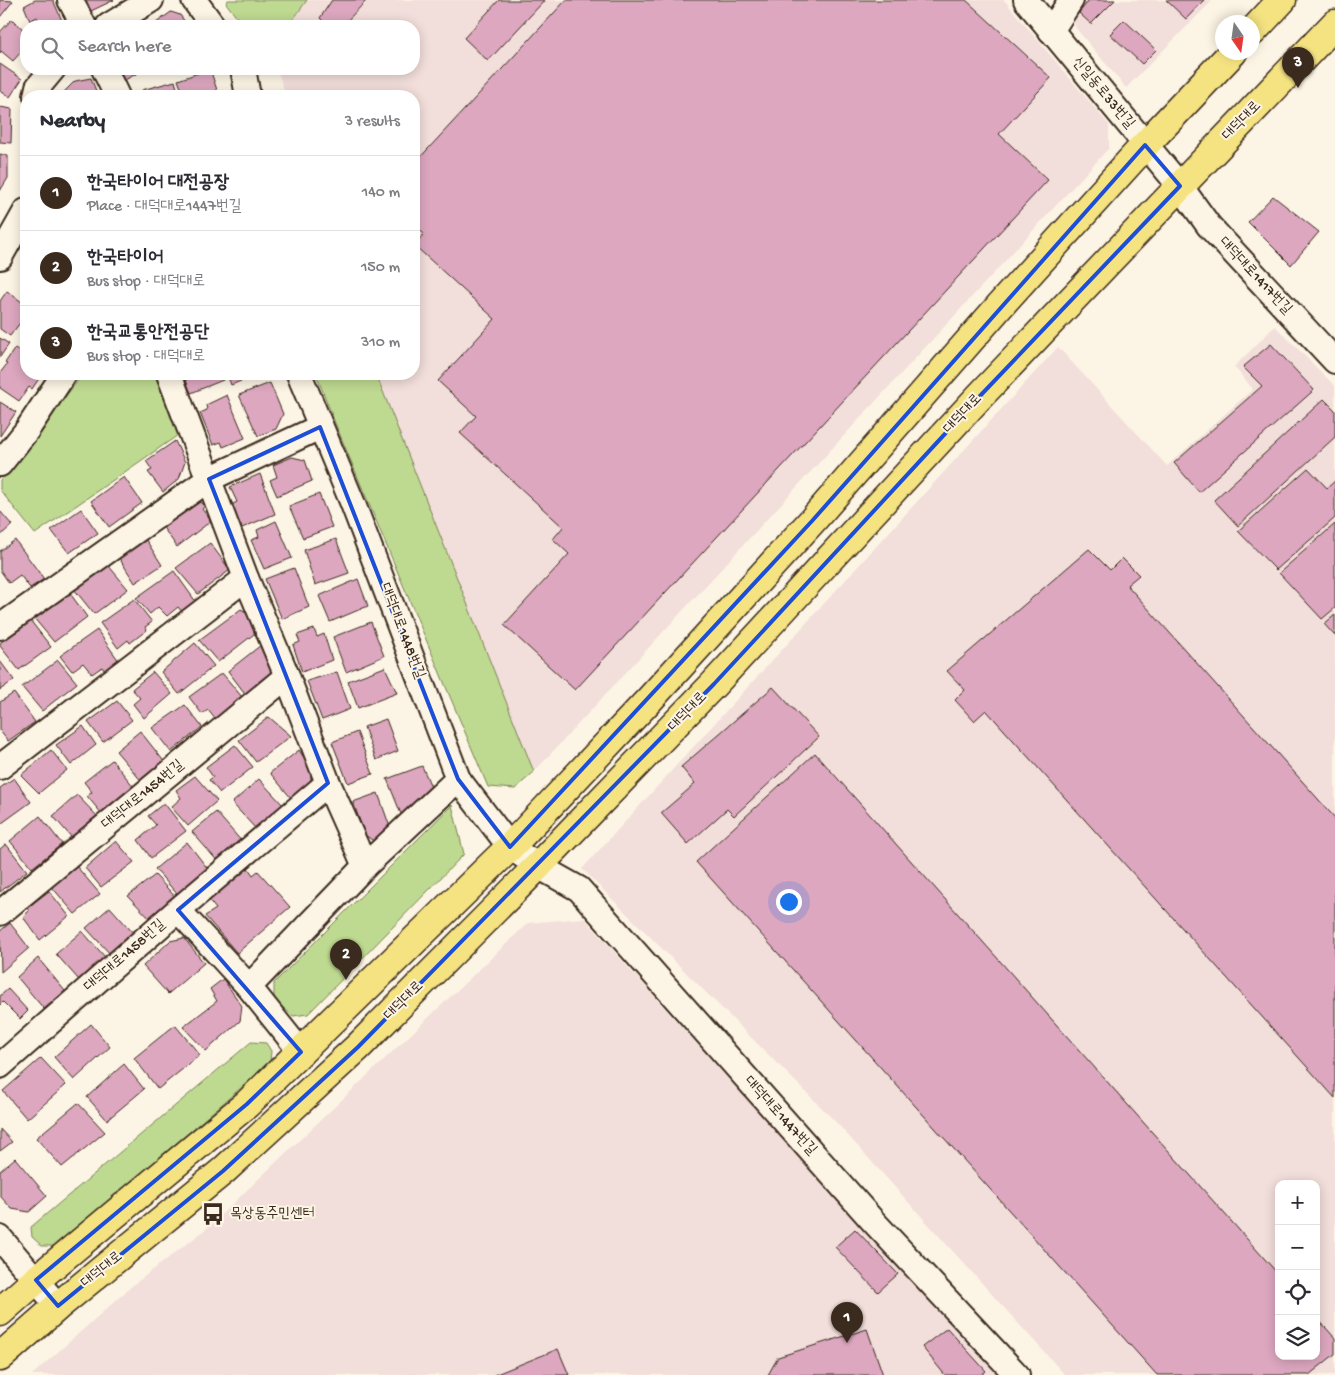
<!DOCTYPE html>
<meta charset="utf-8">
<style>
body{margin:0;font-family:"Gochi Hand","Poor Story",sans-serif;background:#f7f7f7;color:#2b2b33}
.controls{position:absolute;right:15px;bottom:15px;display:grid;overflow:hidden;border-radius:10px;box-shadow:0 2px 12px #0003}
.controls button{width:45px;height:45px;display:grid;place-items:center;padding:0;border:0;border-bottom:1px solid #e1e1e2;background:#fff;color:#2b2b33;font:25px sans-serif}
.compass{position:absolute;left:1215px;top:15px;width:45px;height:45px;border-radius:50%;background:#fff;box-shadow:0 2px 12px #0003;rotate:167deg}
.you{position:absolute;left:788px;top:901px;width:18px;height:18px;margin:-12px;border:4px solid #fff;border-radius:50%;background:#1a73e8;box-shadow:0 0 0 8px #1a73e833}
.badge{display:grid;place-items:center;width:32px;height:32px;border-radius:50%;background:#3b2a1e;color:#fff;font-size:16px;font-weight:700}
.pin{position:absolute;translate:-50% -41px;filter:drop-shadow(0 1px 2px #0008)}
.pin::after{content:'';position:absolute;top:26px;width:18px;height:15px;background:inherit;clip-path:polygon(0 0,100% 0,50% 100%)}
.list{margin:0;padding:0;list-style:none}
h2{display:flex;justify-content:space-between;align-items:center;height:65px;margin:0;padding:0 20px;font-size:21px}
h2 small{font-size:16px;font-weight:400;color:#7c7c81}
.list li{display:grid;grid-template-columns:32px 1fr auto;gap:15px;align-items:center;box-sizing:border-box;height:75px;padding:0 20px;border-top:1px solid #e1e1e2}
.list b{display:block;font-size:19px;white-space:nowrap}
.list p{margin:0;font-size:16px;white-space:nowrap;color:#7c7c81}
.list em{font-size:16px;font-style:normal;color:#7c7c81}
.icon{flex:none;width:28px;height:28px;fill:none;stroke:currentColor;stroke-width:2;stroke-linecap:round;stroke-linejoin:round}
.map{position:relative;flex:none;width:1335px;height:1375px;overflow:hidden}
.search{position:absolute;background:#fff;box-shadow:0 2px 12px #0003;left:20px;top:20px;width:400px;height:55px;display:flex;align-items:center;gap:12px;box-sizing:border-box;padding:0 18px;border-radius:20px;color:#7c7c81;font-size:19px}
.panel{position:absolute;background:#fff;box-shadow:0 2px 12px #0003;left:20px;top:90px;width:400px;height:290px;border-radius:20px}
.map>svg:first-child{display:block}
.built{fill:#f2deda;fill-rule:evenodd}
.green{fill:#bed990;stroke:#7c8257}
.building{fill:#dca7bf;stroke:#3b2a1e}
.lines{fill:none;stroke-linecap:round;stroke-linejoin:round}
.minor-casing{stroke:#3b2a1e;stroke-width:28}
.major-casing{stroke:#3b2a1e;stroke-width:31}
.minor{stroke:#fcf5e5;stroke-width:24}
.major{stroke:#f5e382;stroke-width:28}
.marked{fill:none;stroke:#1d4ed8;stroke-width:4;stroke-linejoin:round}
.labels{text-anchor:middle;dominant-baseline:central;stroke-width:4;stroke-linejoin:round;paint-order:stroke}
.street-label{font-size:15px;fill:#3b2a1e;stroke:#fcf5e5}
.poi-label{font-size:15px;fill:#3b2a1e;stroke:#fcf5e5;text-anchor:start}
</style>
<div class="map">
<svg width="1335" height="1375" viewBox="0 0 1335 1375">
<rect width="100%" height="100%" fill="#fcf5e5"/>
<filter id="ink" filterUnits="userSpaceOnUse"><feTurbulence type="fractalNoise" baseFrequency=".02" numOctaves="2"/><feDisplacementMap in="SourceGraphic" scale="10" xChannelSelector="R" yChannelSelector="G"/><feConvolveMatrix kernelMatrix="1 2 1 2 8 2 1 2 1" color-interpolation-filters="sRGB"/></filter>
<g filter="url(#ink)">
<g class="built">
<path d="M307 0H1004L1109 125V148L534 772 376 374H414V96H286L278 72 301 71 304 69H414V26H300L292 21Z"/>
<path d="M1083 0H1213L1126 88 1075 27 1073 15Z"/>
<path d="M1275 326 1335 386V1375H1065L834 1120 582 869 1058 347 1167 466 1253 389 1234 367ZM1279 1184H1316V1356H1279Z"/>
<path d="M584 918 899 1270 998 1375H32L132 1286 206 1229 528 923Z"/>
</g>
<g class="green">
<path d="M228 0H307L292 21 300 26H243L226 3Z"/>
<path d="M83 374H160L184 431 35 534 0 490V480Z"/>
<path d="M316 374H376L534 772 515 789 488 787 335 423Z"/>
<path d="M452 805 464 854 308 1014 293 1016 274 1000V983Z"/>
<path d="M251 1042 266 1043 271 1051 270 1063 56 1246H42L32 1237 31 1227Z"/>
</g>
<g class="building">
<path d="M0 0 13 1 0 17Z"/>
<path d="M35 0H53L63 23 62 26H41L37 17 30 21 24 6Z"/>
<path d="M85 0H114L91 11Z"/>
<path d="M332 0H367L342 26H328L320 18Z"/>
<path d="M499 0H545L488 61 464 38Z"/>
<path d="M566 0H966L1051 78 999 134 1048 180 575 690 504 625 569 554 553 539 563 527 460 433 476 416 438 381 495 319 414 245 424 234 414 225V164Z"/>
<path d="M1089 0H1115L1091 24 1079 13Z"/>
<path d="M1166 0H1204L1186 19Z"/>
<path d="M171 12 180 15 188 26H152Z"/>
<path d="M12 19 26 32V56L25 57 21 52 13 61 1 51 0 53V32Z"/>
<path d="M1124 20 1156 50 1142 64 1110 34Z"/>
<path d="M0 64 22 79 10 97 0 91Z"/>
<path d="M115 69H145L123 81Z"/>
<path d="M210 69 219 96H184L178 80Z"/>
<path d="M91 78 98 96H64V92L75 81Z"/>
<path d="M175 81 179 96H134L144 93 142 90Z"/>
<path d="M0 107 12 109 11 143 0 142Z"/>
<path d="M0 154 8 156V178L0 191Z"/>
<path d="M1273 196 1319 232 1291 265 1248 222Z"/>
<path d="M7 291 26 305V320L23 319 10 336 0 329V301Z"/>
<path d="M0 338 9 344 0 357Z"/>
<path d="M1271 344 1314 390 1199 492 1174 463 1262 386 1243 367Z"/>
<path d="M15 348 26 356V374H42L32 389 29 387 19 401 0 388V373L7 364 5 363Z"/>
<path d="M183 374H221L223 380 191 393Z"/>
<path d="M227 374H258L231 385Z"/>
<path d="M270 383 283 414 276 429 258 436 239 395Z"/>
<path d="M227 395 245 438 223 447 221 442 213 445 200 413 207 410 206 405Z"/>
<path d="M1324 399 1335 410V437L1238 526 1214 500Z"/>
<path d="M0 402 16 412 0 436Z"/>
<path d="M175 441 185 462 179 479 163 492 148 472 152 470 146 461Z"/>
<path d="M292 457 305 460 312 481 277 496 270 480 277 477 273 465Z"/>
<path d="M1308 468 1327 488 1335 481V518L1276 570 1238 531Z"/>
<path d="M260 474 275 514 242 528 231 505 237 502 230 487Z"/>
<path d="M124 477 142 503 109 527 91 501Z"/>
<path d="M319 494 332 527 303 538 289 506Z"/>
<path d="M197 498 205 506 202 509 211 521 177 547 162 526Z"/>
<path d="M81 509 98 533 69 553 51 530Z"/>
<path d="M0 511 12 525 0 536Z"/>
<path d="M276 521 292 558 264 569 251 540 259 537 257 530Z"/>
<path d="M1335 524V608L1322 619 1279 573Z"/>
<path d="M336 539 349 573 315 585 304 550Z"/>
<path d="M15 540 44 579 30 588 20 575 9 583 0 570V551Z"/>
<path d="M146 540 162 565 135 583 119 558Z"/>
<path d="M210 543 230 570 198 594 176 568Z"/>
<path d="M1089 549 1110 570 1122 558 1139 575 1127 585 1335 818V1098L986 710 974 721 955 700 965 690 947 671Z"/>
<path d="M108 565 128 589 94 614 74 589Z"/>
<path d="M294 568 309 607 282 619 265 579Z"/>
<path d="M174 571 196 602 183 613 178 607 167 616 158 607 150 614 136 598Z"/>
<path d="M358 579 368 606 330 622 319 596Z"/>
<path d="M69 592 87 617 54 642 33 617Z"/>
<path d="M134 599 152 622 145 627 147 630 130 643 128 640 118 648 100 623Z"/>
<path d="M241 609 251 615 258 631 218 662 199 640Z"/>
<path d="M1335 615V636L1324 624Z"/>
<path d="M30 620 51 647 19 670 0 646V643Z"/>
<path d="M371 622 384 656 346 672 333 637Z"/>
<path d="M314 629 317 637 324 634 332 660 302 672 293 645 300 642 297 635Z"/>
<path d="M97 630 119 661 105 671 102 667 92 674 83 663 72 671 60 656Z"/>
<path d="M195 643 214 666 179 694 161 672Z"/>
<path d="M261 645 271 666V683L250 700 228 671Z"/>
<path d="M58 660 77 683 42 711 22 687Z"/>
<path d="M0 661 14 680 0 690Z"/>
<path d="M385 667 397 693 358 708 348 681Z"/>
<path d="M153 672 172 694 144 718 133 704 140 698 132 689Z"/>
<path d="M337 672 350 709 322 720 307 681Z"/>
<path d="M222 673 247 703 216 720 208 710 202 714 189 697Z"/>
<path d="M773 687 819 737 734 816 727 809 688 844 661 813 695 784 681 767Z"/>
<path d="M14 693 35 722 8 741 0 731V702Z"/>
<path d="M117 701 132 720 103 742 88 722Z"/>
<path d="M185 705 202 727 171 752 152 728Z"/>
<path d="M269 717 291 736 256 762 239 740Z"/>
<path d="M386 719 398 751 376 760 364 727Z"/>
<path d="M83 726 96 745 71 765 56 745Z"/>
<path d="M140 731 166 764 143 783 116 751Z"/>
<path d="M357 732 373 774 348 783 332 742Z"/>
<path d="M235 745 253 767 220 793 209 780 213 777 206 767Z"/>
<path d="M51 750 67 770 39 793 21 775Z"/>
<path d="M299 750 311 768V783L292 799 270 773Z"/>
<path d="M815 753 1279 1275V1356H1316V1317L1335 1338V1354L1309 1375H1157L696 862Z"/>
<path d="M112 760 134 787 102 814 87 796 92 792 84 782Z"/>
<path d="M422 766 432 789 403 819 387 779Z"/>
<path d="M195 776 217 801 188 826 171 807 181 798 176 790Z"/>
<path d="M14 778 31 802 2 823 0 820V788Z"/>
<path d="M259 779 283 805 255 828 232 803Z"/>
<path d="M378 793 392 833 383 843 372 840 365 835 353 802Z"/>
<path d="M77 795 99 818 73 839 53 816Z"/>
<path d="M164 803 186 831 151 858 138 840 156 825 148 816Z"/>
<path d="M216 812 243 843 220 864 192 832Z"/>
<path d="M40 816 62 844 32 868 10 841Z"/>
<path d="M116 841 134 862 101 887 85 868Z"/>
<path d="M187 842 208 869 178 895 155 869Z"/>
<path d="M6 844 27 871 0 892V849Z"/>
<path d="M246 865 253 875 258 871 290 907 237 953 205 916 216 909 208 899Z"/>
<path d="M77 867 100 894 75 914 51 886Z"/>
<path d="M155 875 178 900 153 922 128 896Z"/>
<path d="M49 891 69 916 40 940 23 917 29 911 27 908Z"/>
<path d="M110 907 135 935 112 956 86 928Z"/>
<path d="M10 923 29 948 1 972 0 931Z"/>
<path d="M82 931 105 957 79 980 56 954Z"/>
<path d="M184 938 204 963 168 994 143 966 170 941Z"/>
<path d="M38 958 65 991 44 1009 17 977Z"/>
<path d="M223 979 242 1006 240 1021 206 1051 183 1027 217 1001 210 989Z"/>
<path d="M8 989 28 1011 20 1019 3 1002 0 1005V996Z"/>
<path d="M91 1024 110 1047 74 1080 54 1057Z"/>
<path d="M175 1025 200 1055 158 1089 134 1058Z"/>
<path d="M41 1058 66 1085 27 1119 3 1091Z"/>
<path d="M124 1064 144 1089 107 1120 87 1097Z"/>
<path d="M78 1103 105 1132 62 1167 36 1138Z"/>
<path d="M0 1129 12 1142 0 1151Z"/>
<path d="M15 1158 47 1196 29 1212 12 1209 0 1196V1171Z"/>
<path d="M855 1229 898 1274 878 1292 835 1247Z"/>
<path d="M947 1328 986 1371 981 1375H945L922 1347Z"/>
<path d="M867 1329 883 1375H768L778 1357Z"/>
<path d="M558 1349 569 1375H494Z"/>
</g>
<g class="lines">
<defs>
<g id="minor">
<path d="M70 0 84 26"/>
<path d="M194 0 213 26"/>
<path d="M1026 0 1180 186 1209 226 1335 361"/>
<path d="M108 26 151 0"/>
<path d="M1051 31 1071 0"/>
<path d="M104 69 117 96"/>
<path d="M243 69 248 96"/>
<path d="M36 96 38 87 53 69"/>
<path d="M0 257 26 211"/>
<path d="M169 374 246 578 287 676 328 783 365 866"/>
<path d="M299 374 353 504 458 779 510 847 538 866 579 889 873 1221 1017 1375"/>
<path d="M0 464 27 430 64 374"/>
<path d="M0 627 209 479 320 427"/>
<path d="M0 767 246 578"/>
<path d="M178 910 328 783"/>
<path d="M0 913 287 676"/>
<path d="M249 987 365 866 458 779"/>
<path d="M0 1066 178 910 249 987 301 1052"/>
<path d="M0 1238 58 1306"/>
</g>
<g id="major">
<path d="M1252 32 1282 0"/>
<path d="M0 1312 36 1280 247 1104 510 847 650 699 812 521 1005 300 1145 145 1233 52"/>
<path d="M0 1357 58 1306 223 1171 358 1047 538 866 714 684 979 397 1335 24"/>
</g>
</defs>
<use href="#minor" class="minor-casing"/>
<use href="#major" class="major-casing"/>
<use href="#minor" class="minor"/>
<use href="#major" class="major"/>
</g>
</g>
<path class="marked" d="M1145 145 1180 186 979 397 714 684 358 1047 223 1171 58 1306 36 1280 247 1104 301 1052 178 910 328 783 209 479 320 427 458 779 510 847 812 521Z"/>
<defs>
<symbol id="bus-bare" viewBox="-9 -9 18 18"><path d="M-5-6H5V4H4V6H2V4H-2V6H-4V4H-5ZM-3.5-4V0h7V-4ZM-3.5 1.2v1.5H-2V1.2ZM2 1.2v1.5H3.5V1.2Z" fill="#3b2a1e" stroke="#fcf5e5" stroke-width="2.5" paint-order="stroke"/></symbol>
</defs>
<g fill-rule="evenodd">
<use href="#bus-bare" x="197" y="1198" width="32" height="32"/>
</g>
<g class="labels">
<g class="street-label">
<text transform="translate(1103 93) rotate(50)">신일동로33번길</text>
<text transform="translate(1242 121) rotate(-46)">대덕대로</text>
<text transform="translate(1255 276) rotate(47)">대덕대로1417번길</text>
<text transform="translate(963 414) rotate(-47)">대덕대로</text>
<text transform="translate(402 631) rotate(69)">대덕대로1448번길</text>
<text transform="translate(688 712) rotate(-46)">대덕대로</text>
<text transform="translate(143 795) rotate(-39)">대덕대로1454번길</text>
<text transform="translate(125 956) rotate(-41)">대덕대로1458번길</text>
<text transform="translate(404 1001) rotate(-45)">대덕대로</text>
<text transform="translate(780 1116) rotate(48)">대덕대로1447번길</text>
<text transform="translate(102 1270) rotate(-39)">대덕대로</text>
</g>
<g class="poi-label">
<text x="230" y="1214">목상동주민센터</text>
</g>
</g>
</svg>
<div class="controls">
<button>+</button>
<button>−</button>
<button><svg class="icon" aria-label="locate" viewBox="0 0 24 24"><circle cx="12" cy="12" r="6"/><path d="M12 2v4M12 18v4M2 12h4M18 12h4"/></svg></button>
<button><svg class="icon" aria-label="layers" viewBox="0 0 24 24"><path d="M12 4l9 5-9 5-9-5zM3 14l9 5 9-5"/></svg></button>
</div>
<svg class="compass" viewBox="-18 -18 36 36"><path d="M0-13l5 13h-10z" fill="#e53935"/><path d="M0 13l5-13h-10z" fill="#7c7c81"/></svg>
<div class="you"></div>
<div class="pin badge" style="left:847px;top:1343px">1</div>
<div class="pin badge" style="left:346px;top:980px">2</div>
<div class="pin badge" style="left:1298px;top:88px">3</div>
<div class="search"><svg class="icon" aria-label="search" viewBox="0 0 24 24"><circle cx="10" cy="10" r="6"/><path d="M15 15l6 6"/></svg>Search here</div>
<section class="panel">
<h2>Nearby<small>3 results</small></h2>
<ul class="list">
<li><span class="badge">1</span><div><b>한국타이어 대전공장</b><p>Place · 대덕대로1447번길</p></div><em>140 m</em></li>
<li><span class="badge">2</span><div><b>한국타이어</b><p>Bus stop · 대덕대로</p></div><em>150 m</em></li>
<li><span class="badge">3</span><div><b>한국교통안전공단</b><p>Bus stop · 대덕대로</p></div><em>310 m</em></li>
</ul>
</section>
</div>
